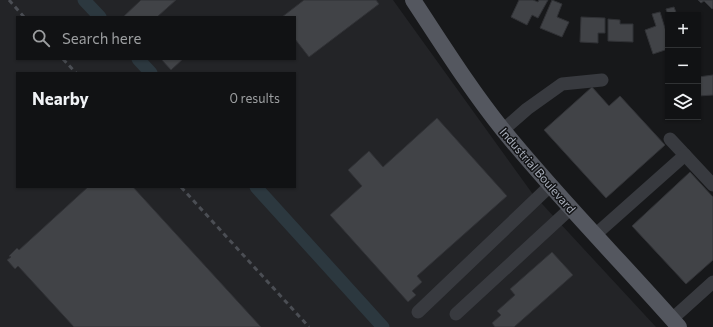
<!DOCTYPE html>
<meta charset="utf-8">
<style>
body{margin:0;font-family:Commissioner,sans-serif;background:#1a1b1d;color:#f1f3f6}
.controls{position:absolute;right:12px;top:12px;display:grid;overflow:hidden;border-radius:0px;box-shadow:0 1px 3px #0004}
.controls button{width:36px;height:36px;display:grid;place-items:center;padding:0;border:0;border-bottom:1px solid #303234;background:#111214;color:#f1f3f6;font:20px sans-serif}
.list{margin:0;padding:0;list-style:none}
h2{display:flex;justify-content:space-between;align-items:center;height:52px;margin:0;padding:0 16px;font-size:17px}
h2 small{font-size:13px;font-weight:400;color:#9c9ea0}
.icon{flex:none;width:22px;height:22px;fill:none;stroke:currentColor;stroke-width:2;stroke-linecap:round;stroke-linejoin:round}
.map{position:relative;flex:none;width:713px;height:327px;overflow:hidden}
.search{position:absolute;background:#111214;box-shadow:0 1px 3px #0004;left:16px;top:16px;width:280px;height:44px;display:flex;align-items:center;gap:10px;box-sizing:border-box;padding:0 14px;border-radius:0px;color:#9c9ea0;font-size:15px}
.panel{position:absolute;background:#111214;box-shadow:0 1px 3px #0004;left:16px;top:72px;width:280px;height:116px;border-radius:0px}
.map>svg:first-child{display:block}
.built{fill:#232427;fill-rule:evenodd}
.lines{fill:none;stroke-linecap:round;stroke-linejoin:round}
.canal{stroke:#2c383f;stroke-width:13}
.building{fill:#414347;stroke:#313236}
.minor{stroke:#383a3f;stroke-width:13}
.major{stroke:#54575f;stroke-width:16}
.rail{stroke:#4b4e54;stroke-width:3;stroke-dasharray:5 4;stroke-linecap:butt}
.labels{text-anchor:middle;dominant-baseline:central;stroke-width:3;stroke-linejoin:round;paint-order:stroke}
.street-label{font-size:12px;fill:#a9afbb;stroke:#121315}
</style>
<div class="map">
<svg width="713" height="327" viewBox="0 0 713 327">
<rect width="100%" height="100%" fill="#17181a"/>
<path class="built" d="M0 0H393L532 193 656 327H0ZM17 17H295V59H17ZM17 73H295V187H17Z"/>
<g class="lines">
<g class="canal">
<path d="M84 0 100 17"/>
<path d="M138 59 151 73"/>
<path d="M256 187 383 327"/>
</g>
</g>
<g class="building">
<path d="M141 0H176L157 17H123Z"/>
<path d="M304 0H376L379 4 309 57 295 39V17H282Z"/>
<path d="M519 0H533L538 2 539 0H548L538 18 532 15 527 25 511 17Z"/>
<path d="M552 0 562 4 557 17 569 22 562 37 540 28Z"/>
<path d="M698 0H713V8L712 9 704 1 701 3Z"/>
<path d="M674 7 677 15H668L666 9Z"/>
<path d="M660 12 668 38V49L653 54 645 30 656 26 652 14Z"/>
<path d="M581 17 605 18V33H598V43L580 42Z"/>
<path d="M608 19 620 20V24H633V42L608 41Z"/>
<path d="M161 59H183L171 70Z"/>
<path d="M713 75V95L699 96 698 77Z"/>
<path d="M592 87 609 106 620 96 665 145 606 198 544 130Z"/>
<path d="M437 118 507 196 417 276 422 282 412 291 416 295 408 302 330 215 362 186 348 170 369 151 383 167Z"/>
<path d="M690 172 713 197V260L686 284 632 226Z"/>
<path d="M88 187H133L261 327H74L18 266 15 269 7 260 11 257 9 256 17 248 19 250Z"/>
<path d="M552 252 573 275 514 327H495L492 323 501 315 497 311 515 295 510 289Z"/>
</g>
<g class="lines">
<g class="minor">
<path d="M503 130 527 109 562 84 602 80"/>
<path d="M670 139 713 185"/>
<path d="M595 235 685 155"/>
<path d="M418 312 551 185"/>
<path d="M456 314 571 208"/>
<path d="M672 319 713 282"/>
</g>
<path class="major" d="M413 0C442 44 470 89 503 130 559 199 621 261 679 327"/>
<g class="rail">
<path d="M9 0 24 17"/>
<path d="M63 59 76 73"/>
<path d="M181 187 309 327"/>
</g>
</g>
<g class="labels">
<g class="street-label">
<text transform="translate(538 170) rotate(49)">Industrial Boulevard</text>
</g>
</g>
</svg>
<div class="controls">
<button>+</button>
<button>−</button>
<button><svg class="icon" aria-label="layers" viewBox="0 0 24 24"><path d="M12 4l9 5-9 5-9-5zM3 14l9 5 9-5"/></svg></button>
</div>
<div class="search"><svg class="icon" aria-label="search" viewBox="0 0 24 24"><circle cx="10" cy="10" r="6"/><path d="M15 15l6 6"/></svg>Search here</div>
<section class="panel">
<h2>Nearby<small>0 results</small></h2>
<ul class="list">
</ul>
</section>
</div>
